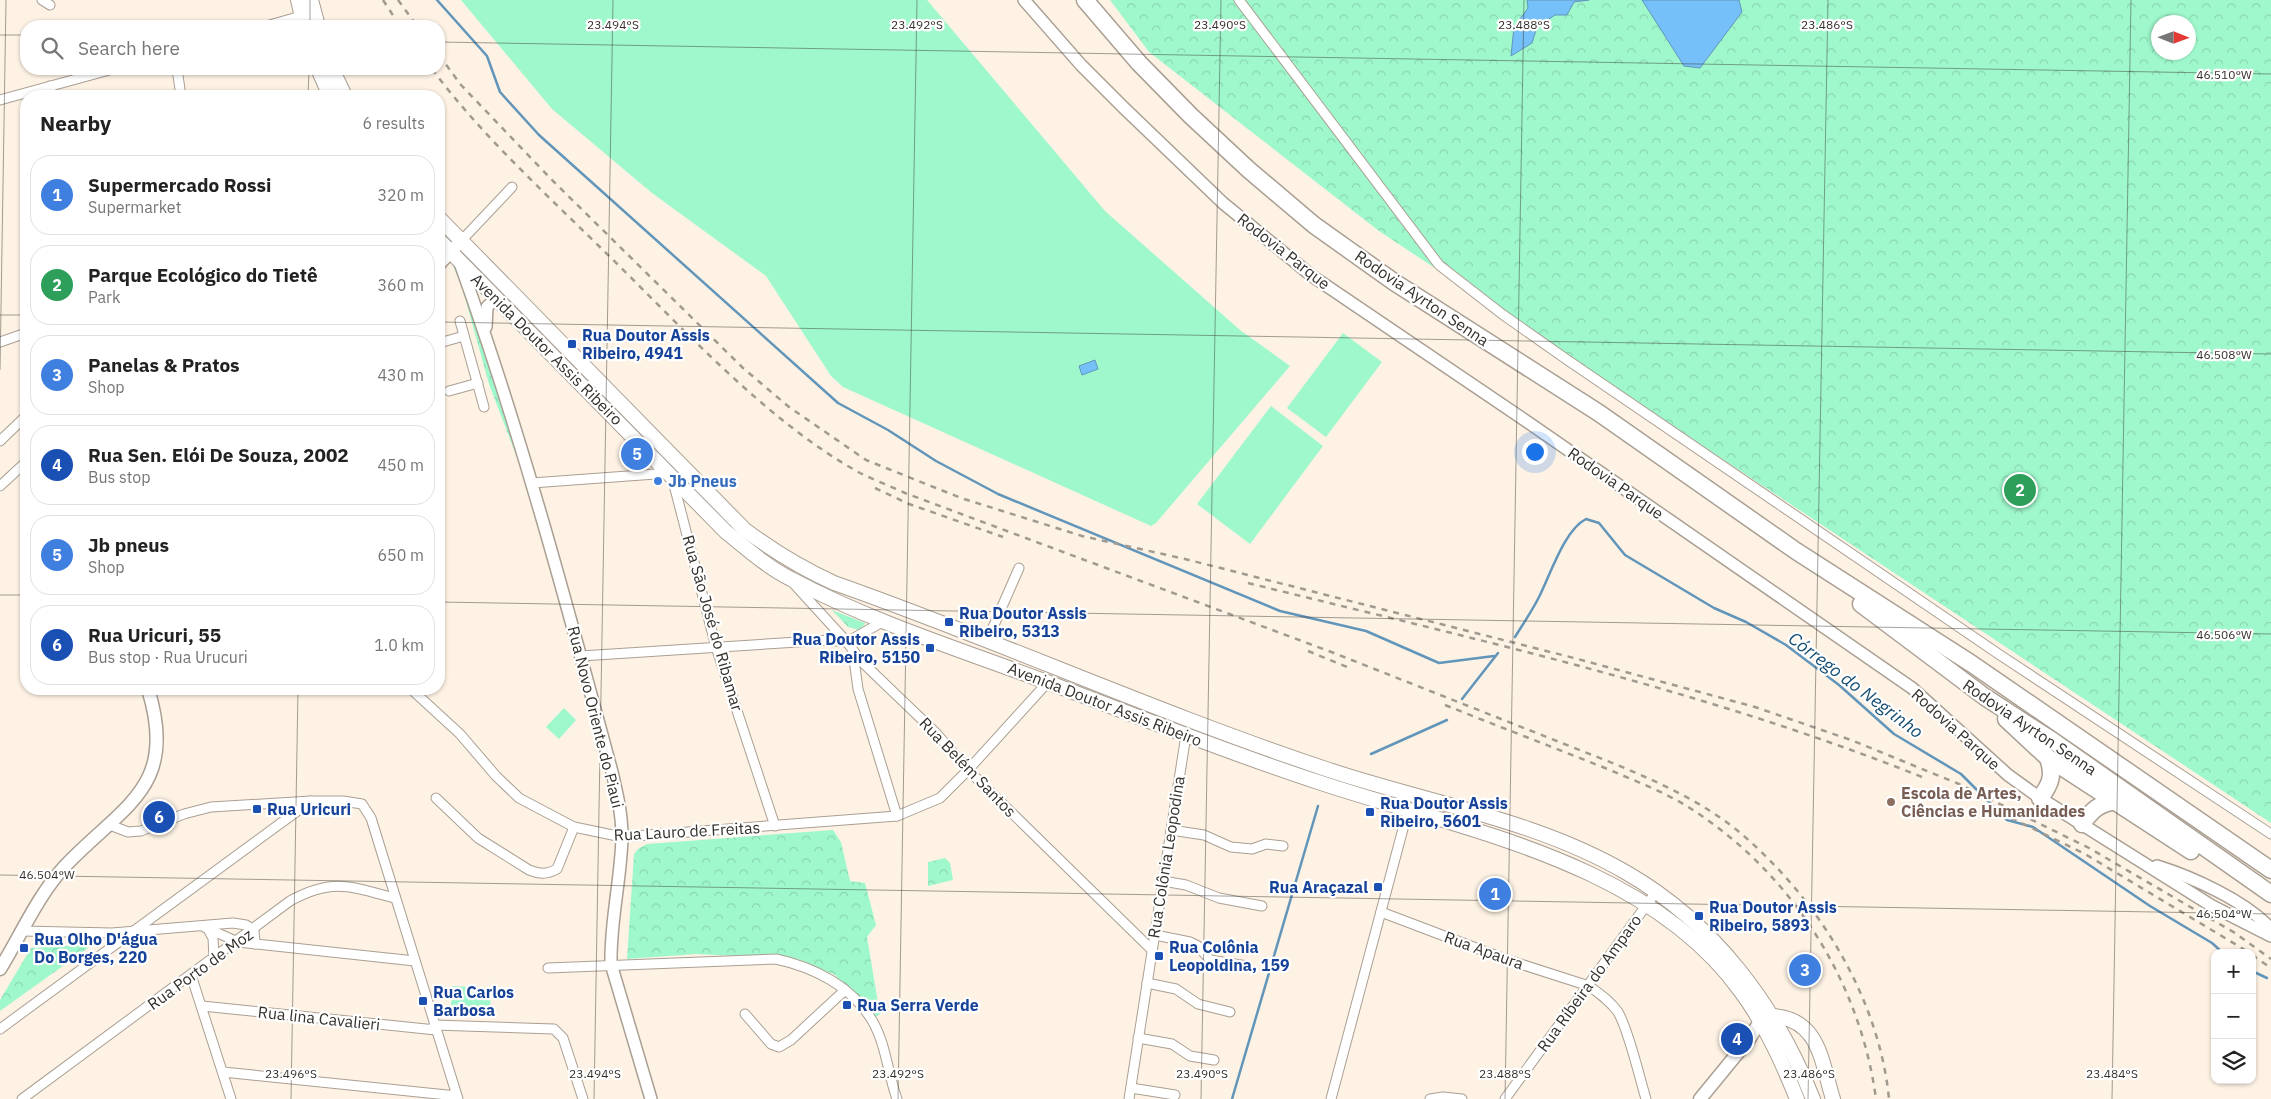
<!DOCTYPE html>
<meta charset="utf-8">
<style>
body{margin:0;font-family:"IBM Plex Sans",sans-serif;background:#f2f2f2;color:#222}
.controls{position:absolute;right:15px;bottom:15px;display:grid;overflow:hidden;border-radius:10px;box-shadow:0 1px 4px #0004}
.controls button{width:45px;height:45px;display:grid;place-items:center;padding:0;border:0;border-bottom:1px solid #e0e0e0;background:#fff;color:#222;font:25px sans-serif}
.compass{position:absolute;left:2151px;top:15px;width:45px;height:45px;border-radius:50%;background:#fff;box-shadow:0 1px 4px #0004;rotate:91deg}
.you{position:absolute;left:1534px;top:451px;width:18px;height:18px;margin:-12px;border:4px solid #fff;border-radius:50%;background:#1a73e8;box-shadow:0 0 0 8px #1a73e833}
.badge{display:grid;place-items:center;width:32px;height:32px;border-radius:50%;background:#aa722f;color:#fff;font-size:16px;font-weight:700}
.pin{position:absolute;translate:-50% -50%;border:2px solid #fff;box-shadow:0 1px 5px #0006}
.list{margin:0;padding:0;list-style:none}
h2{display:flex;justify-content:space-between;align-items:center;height:65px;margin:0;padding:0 20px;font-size:21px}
h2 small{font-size:16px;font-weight:400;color:#767676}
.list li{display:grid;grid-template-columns:32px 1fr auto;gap:15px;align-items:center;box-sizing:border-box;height:80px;margin:0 10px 10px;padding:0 10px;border:1px solid #e0e0e0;border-radius:20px}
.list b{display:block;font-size:19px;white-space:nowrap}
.list p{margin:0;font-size:16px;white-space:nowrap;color:#767676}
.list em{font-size:16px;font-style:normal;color:#767676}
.icon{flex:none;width:28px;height:28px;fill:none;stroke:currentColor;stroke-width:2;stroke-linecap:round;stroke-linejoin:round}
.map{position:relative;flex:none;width:2271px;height:1099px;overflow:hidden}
.search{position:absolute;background:#fff;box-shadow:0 1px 4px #0004;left:20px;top:20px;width:425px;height:55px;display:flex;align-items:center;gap:12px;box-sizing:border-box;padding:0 18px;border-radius:20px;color:#767676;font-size:19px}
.panel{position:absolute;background:#fff;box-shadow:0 1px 4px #0004;left:20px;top:90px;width:425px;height:605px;border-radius:20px}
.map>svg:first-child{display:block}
.grass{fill:#9ff8cc}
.park{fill:url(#park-crowns);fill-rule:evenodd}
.water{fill:#75c0f8;stroke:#6295ba}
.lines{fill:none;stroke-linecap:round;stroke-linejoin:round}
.stream{stroke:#6295ba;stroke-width:2.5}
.minor-casing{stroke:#aa9f93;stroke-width:11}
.tertiary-casing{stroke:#aa9f93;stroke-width:14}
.secondary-casing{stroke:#aa9f93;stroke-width:15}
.primary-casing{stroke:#aa9f93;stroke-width:16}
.motorway-casing{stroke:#aa9f93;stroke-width:19}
.minor{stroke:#fff;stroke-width:9}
.tertiary{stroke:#fff;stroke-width:11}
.secondary{stroke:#fff;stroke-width:12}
.primary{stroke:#fff;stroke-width:14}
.motorway{stroke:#fff;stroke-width:16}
.rail{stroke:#a19a90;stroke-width:2.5;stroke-dasharray:6 6;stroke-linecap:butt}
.ticks{fill:none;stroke:#34302b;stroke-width:1;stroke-opacity:0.45}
.transit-dot{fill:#1a4fb4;stroke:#fff;stroke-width:2}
.shop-dot{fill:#3f7fe0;stroke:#fff;stroke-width:2}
.education-dot{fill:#8d6e63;stroke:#fff;stroke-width:2}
.labels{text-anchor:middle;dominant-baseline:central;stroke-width:4.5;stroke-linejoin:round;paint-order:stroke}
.street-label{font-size:16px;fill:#34302b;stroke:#fff}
.transit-label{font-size:16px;font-weight:bold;fill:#164399;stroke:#fff;text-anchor:start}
.shop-label{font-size:16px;font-weight:bold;fill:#366cbe;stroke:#fff;text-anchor:start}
.education-label{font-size:16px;font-weight:bold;fill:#785e54;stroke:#fff;text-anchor:start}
.water-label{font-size:18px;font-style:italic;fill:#164e73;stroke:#fff}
.ticks-label{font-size:12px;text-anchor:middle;fill:#34302b;stroke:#fff;stroke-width:4.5;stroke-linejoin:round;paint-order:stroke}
</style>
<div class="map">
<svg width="2271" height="1099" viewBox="0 0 2271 1099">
<defs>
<pattern id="park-crowns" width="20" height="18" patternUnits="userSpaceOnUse" patternTransform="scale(1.25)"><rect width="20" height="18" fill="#9ff8cc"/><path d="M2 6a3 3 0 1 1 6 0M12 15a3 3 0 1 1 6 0" fill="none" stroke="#8ad5af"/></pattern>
</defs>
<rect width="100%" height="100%" fill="#fdf2e4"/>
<g class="grass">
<path d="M461 0H927L1105 211 1240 330 1290 366 1156 523 1151 526 843 387 831 376 766 276 652 193 552 109Z"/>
<path d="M1343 333 1382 362 1326 437 1287 408Z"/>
<path d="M1271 406 1323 446 1250 544 1197 504Z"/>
<path d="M564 708 576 720 559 739 546 727Z"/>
<path d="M452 986 491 988 490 1011 451 1009Z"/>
</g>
<g class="park">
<path d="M1110 0H2271V823L1379 231 1149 52ZM2158 22H2188V52H2158Z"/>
<path d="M450 259 470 279 524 476 489 384 462 287Z"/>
<path d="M832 610 865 623V624L859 630 848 627Z"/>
<path d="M833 830 841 842 850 881 865 883 876 925 867 937 878 1003 885 1010 876 1017 835 975 798 959 696 954 627 959 634 854 638 849 647 844Z"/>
<path d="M945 858 950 863 953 880 928 886V862Z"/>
<path d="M81 945H86L88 948 0 1011V1000L31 948Z"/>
</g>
<g class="water">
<path d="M1527 0H1589L1574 2 1567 15H1555L1537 27 1532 43 1511 56 1514 27 1528 8Z"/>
<path d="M1642 0H1739L1742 12 1700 68 1684 66Z"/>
<path d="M1095 360 1098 369 1082 375 1079 366Z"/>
</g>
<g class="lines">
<g class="stream">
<path d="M437 0 487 56 500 92 539 135 838 403 888 430 936 461 998 494 1280 611 1366 631 1439 663 1494 656"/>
<path d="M1515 637C1523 624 1532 611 1539 597 1550 576 1564 530 1586 519L1599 523 1625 555 1714 608 1746 622 1786 645 1839 685 1894 734 1961 774 2007 820 2033 827 2150 906 2212 943 2223 953"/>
<path d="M1462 699 1498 653"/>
<path d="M1371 754 1447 720"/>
<path d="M2252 971 2267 978"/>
<path d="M1232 1099 1318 806"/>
</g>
<defs>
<g id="minor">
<path d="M42 0 50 5"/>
<path d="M1239 0 1439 265 1502 314 1566 359 2000 655 2271 834"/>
<path d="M266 26 301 16"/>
<path d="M177 69 181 96"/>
<path d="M50 86 52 96"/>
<path d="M0 100 113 69"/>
<path d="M461 241 512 187"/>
<path d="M460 321 484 407"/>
<path d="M0 342 26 333"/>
<path d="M439 343 464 336"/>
<path d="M449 391 478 383"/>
<path d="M0 441 26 416"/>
<path d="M673 481 716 647 775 826"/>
<path d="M532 483 669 473"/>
<path d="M0 486 26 462"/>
<path d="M794 584 847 642 861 661 937 734 968 770 1152 950"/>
<path d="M987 641 1019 568"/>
<path d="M847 642 884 621"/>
<path d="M853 652 858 689 897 816"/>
<path d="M581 656 829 640 847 642"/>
<path d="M411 689 460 734 496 776 519 798 574 827 622 837 897 816 940 798 968 770 1048 682"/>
<path d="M436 798 478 838 529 870C540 874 546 875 557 869L574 827"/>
<path d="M110 825 128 832 141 831 184 814 211 807 311 801H343L362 804 371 818 458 1099"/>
<path d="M1171 830 1204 835 1231 847 1252 849 1266 844 1283 846"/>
<path d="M1163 881 1186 885 1219 898 1262 906"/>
<path d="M1381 912 1505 959 1589 986C1600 994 1610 1001 1618 1012 1629 1031 1639 1076 1646 1099"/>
<path d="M204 927 238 942 415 961"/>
<path d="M208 929 213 938 214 958"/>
<path d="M22 931 112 933 233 923 246 925 254 930 255 944"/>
<path d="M1155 935 1190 942 1198 946 1210 960 1247 966"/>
<path d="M548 968 776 959C814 967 853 987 873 1022 886 1045 888 1074 897 1099"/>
<path d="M191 975 231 1099"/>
<path d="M1147 983 1176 989 1198 1004 1230 1012"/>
<path d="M202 1006 436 1030"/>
<path d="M745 1014 771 1044 779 1047 791 1040 845 990"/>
<path d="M434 1025 554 1029 563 1038 583 1099"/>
<path d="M0 1029 311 801"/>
<path d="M1138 1038 1172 1044 1190 1056 1214 1060"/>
<path d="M223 1072 457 1096"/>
<path d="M1131 1088 1175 1095"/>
<path d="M22 1099 290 901C332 878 350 886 394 898"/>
<path d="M1129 1099 1186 735"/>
<path d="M1331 1099 1408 810"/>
<path d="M1430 1099 1443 1097 1462 1099"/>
<path d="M1505 1099 1656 892"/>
</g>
<g id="tertiary">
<path d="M1024 0 1081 65 1124 108 1223 203 1312 276 1529 423 1912 688 2008 775 2040 798 2212 906 2271 936"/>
<path d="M460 263C520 430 566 601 612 772 617 793 622 814 622 837 621 880 610 921 611 964L651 1099"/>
<path d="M486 327 487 307 496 298"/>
<path d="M2157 866C2192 877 2246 901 2271 929"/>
</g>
<g id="secondary">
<path d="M439 264 461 241"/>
<path d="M0 969C21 935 38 895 65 866 123 805 179 788 148 689"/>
<path d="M1700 1099 1750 1038 1760 1021 1768 1018"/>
</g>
<g id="primary">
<path d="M298 0 304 26"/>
<path d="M311 0 318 26"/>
<path d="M318 69 330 96"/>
<path d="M332 69 345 96"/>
<path d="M439 218 744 529C773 551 801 568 834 583 999 641 1158 713 1323 768 1423 802 1535 819 1627 873 1715 924 1776 1006 1813 1099"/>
<path d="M439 240 725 531C746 548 767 567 791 579 872 622 961 650 1047 682 1137 716 1226 752 1318 782 1462 830 1648 861 1742 993 1766 1026 1782 1062 1797 1099"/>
<path d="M1772 1016C1820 1019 1821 1061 1833 1099"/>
</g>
<g id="motorway">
<path d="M1085 0 1139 63 1191 116 1249 170 1314 225 1394 282 1599 413 1796 551 1972 664 2271 870"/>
<path d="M1861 604 1985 697 2053 741 2271 894"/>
<path d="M2006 719 2048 758 2191 851"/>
<path d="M2040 798C2051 784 2054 775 2048 758"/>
<path d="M2082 824C2092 810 2099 803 2117 801"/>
</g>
</defs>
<use href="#minor" class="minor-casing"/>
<use href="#tertiary" class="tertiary-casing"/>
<use href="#secondary" class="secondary-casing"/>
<use href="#primary" class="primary-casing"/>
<use href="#motorway" class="motorway-casing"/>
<use href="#minor" class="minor"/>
<use href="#tertiary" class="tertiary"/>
<use href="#secondary" class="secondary"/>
<use href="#primary" class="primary"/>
<use href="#motorway" class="motorway"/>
<g class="rail">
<path d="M383 0 400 26"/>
<path d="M398 0 417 26"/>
<path d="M439 55 461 85 553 181 743 368 789 407 866 460 961 498 1082 536 1185 559 1574 658 1755 707 1851 740 1959 784 2089 848 2235 933 2271 959"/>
<path d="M432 69C482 136 546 194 606 253 682 327 766 421 860 473 874 480 890 486 905 493L1334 653 1615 764C1658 782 1701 801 1738 831 1816 896 1879 996 1889 1099"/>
<path d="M875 488 909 504 1003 537"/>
<path d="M1248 583C1474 639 1705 690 1922 777"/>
<path d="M1308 651 1347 667"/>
<path d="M1445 705C1500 727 1555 748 1610 770 1635 781 1662 791 1685 805 1789 869 1860 979 1876 1099"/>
<path d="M2011 818 2085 854 2250 953"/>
<path d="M2252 955 2271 968"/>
</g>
</g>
<path class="ticks" d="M310 26V0M0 35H26M439 42 2271 74M308 96 309 69M0 315H26M439 322 2271 354M0 370 6 0M0 595H26M439 602 2271 634M0 875 2271 914M291 1099 298 689M594 1099 613 0M898 1099 917 0M1201 1099 1221 0M1505 1099 1524 0M1808 1099 1828 0M2112 1099 2131 0"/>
<g class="transit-dot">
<rect x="567" y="339" width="10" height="10" rx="2.5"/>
<rect x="944" y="617" width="10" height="10" rx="2.5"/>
<rect x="925" y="643" width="10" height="10" rx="2.5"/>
<rect x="252" y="804" width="10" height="10" rx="2.5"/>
<rect x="1365" y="807" width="10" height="10" rx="2.5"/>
<rect x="1373" y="882" width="10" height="10" rx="2.5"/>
<rect x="1694" y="911" width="10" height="10" rx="2.5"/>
<rect x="19" y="943" width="10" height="10" rx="2.5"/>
<rect x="1154" y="951" width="10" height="10" rx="2.5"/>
<rect x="418" y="996" width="10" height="10" rx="2.5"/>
<rect x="842" y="1000" width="10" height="10" rx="2.5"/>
</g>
<circle class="shop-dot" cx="658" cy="481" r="5"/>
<circle class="education-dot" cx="1891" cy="802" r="5"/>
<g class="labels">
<g class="street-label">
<text transform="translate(1284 251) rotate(38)">Rodovia Parque</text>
<text transform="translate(1422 298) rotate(34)">Rodovia Ayrton Senna</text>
<text transform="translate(547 349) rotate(45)">Avenida Doutor Assis Ribeiro</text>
<text transform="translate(1616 483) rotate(35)">Rodovia Parque</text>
<text transform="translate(713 623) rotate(74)">Rua São José do Ribamar</text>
<text transform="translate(1105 704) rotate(21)">Avenida Doutor Assis Ribeiro</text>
<text transform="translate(596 717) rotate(76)">Rua Novo Oriente do Piaui</text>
<text transform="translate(2030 727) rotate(34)">Rodovia Ayrton Senna</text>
<text transform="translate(1956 729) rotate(42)">Rodovia Parque</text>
<text transform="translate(968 767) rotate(46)">Rua Belém Santos</text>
<text transform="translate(687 831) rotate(-3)">Rua Lauro de Freitas</text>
<text transform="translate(1166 857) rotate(-81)">Rua Colônia Leopodina</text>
<text transform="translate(1484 950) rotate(20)">Rua Apaura</text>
<text transform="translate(200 969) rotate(-36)">Rua Porto de Moz</text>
<text transform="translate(1589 983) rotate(-54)">Rua Ríbeira do Amparo</text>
<text transform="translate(319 1018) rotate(6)">Rua lina Cavalieri</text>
</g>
<g class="transit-label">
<text x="582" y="335">Rua Doutor Assis<tspan x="582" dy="18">Ribeiro, 4941</tspan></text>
<text x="959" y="613">Rua Doutor Assis<tspan x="959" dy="18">Ribeiro, 5313</tspan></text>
<text x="920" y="639" text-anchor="end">Rua Doutor Assis<tspan x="920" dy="18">Ribeiro, 5150</tspan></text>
<text x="1380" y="803">Rua Doutor Assis<tspan x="1380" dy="18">Ribeiro, 5601</tspan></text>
<text x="267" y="809">Rua Uricuri</text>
<text x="1368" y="887" text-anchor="end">Rua Araçazal</text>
<text x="1709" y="907">Rua Doutor Assis<tspan x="1709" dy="18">Ribeiro, 5893</tspan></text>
<text x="34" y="939">Rua Olho D'água<tspan x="34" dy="18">Do Borges, 220</tspan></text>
<text x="1169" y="947">Rua Colônia<tspan x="1169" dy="18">Leopoldina, 159</tspan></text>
<text x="433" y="992">Rua Carlos<tspan x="433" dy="18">Barbosa</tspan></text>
<text x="857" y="1005">Rua Serra Verde</text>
</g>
<g class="shop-label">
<text x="668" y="481">Jb Pneus</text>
</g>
<g class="education-label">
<text x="1901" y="793">Escola de Artes,<tspan x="1901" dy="18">Ciências e Humanidades</tspan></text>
</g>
<g class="water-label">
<text transform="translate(1856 685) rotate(37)">Córrego do Negrinho</text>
</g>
</g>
<g class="ticks-label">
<text x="613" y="29">23.494°S</text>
<text x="917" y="29">23.492°S</text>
<text x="1220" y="29">23.490°S</text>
<text x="1524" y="29">23.488°S</text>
<text x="1827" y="29">23.486°S</text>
<text x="2224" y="79">46.510°W</text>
<text x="2224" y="359">46.508°W</text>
<text x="2224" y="639">46.506°W</text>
<text x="47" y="879">46.504°W</text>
<text x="2224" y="918">46.504°W</text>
<text x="291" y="1078">23.496°S</text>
<text x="595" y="1078">23.494°S</text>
<text x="898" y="1078">23.492°S</text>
<text x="1202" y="1078">23.490°S</text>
<text x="1505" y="1078">23.488°S</text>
<text x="1809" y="1078">23.486°S</text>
<text x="2112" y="1078">23.484°S</text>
</g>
</svg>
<div class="controls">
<button>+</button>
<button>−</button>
<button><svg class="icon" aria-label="layers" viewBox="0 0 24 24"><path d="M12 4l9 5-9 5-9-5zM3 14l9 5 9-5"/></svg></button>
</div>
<svg class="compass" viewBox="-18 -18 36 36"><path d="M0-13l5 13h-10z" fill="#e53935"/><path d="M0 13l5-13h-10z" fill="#767676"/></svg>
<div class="you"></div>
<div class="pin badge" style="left:1495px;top:894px;background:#3f7fe0">1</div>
<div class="pin badge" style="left:2020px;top:490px;background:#2e9e5b">2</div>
<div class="pin badge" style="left:1805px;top:970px;background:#3f7fe0">3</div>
<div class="pin badge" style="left:1737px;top:1039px;background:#1a4fb4">4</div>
<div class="pin badge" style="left:637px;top:454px;background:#3f7fe0">5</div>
<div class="pin badge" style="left:159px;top:817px;background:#1a4fb4">6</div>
<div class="search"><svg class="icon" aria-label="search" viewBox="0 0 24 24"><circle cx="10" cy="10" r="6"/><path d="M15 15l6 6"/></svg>Search here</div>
<section class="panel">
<h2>Nearby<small>6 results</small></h2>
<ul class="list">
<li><span class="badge" style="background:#3f7fe0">1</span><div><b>Supermercado Rossi</b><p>Supermarket</p></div><em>320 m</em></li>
<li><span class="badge" style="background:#2e9e5b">2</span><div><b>Parque Ecológico do Tietê</b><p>Park</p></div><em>360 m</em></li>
<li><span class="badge" style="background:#3f7fe0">3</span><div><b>Panelas &amp; Pratos</b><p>Shop</p></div><em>430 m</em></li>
<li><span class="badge" style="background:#1a4fb4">4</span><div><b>Rua Sen. Elói De Souza, 2002</b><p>Bus stop</p></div><em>450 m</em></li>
<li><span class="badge" style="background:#3f7fe0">5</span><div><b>Jb pneus</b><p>Shop</p></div><em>650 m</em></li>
<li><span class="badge" style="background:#1a4fb4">6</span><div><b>Rua Uricuri, 55</b><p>Bus stop · Rua Urucuri</p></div><em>1.0 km</em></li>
</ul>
</section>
</div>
